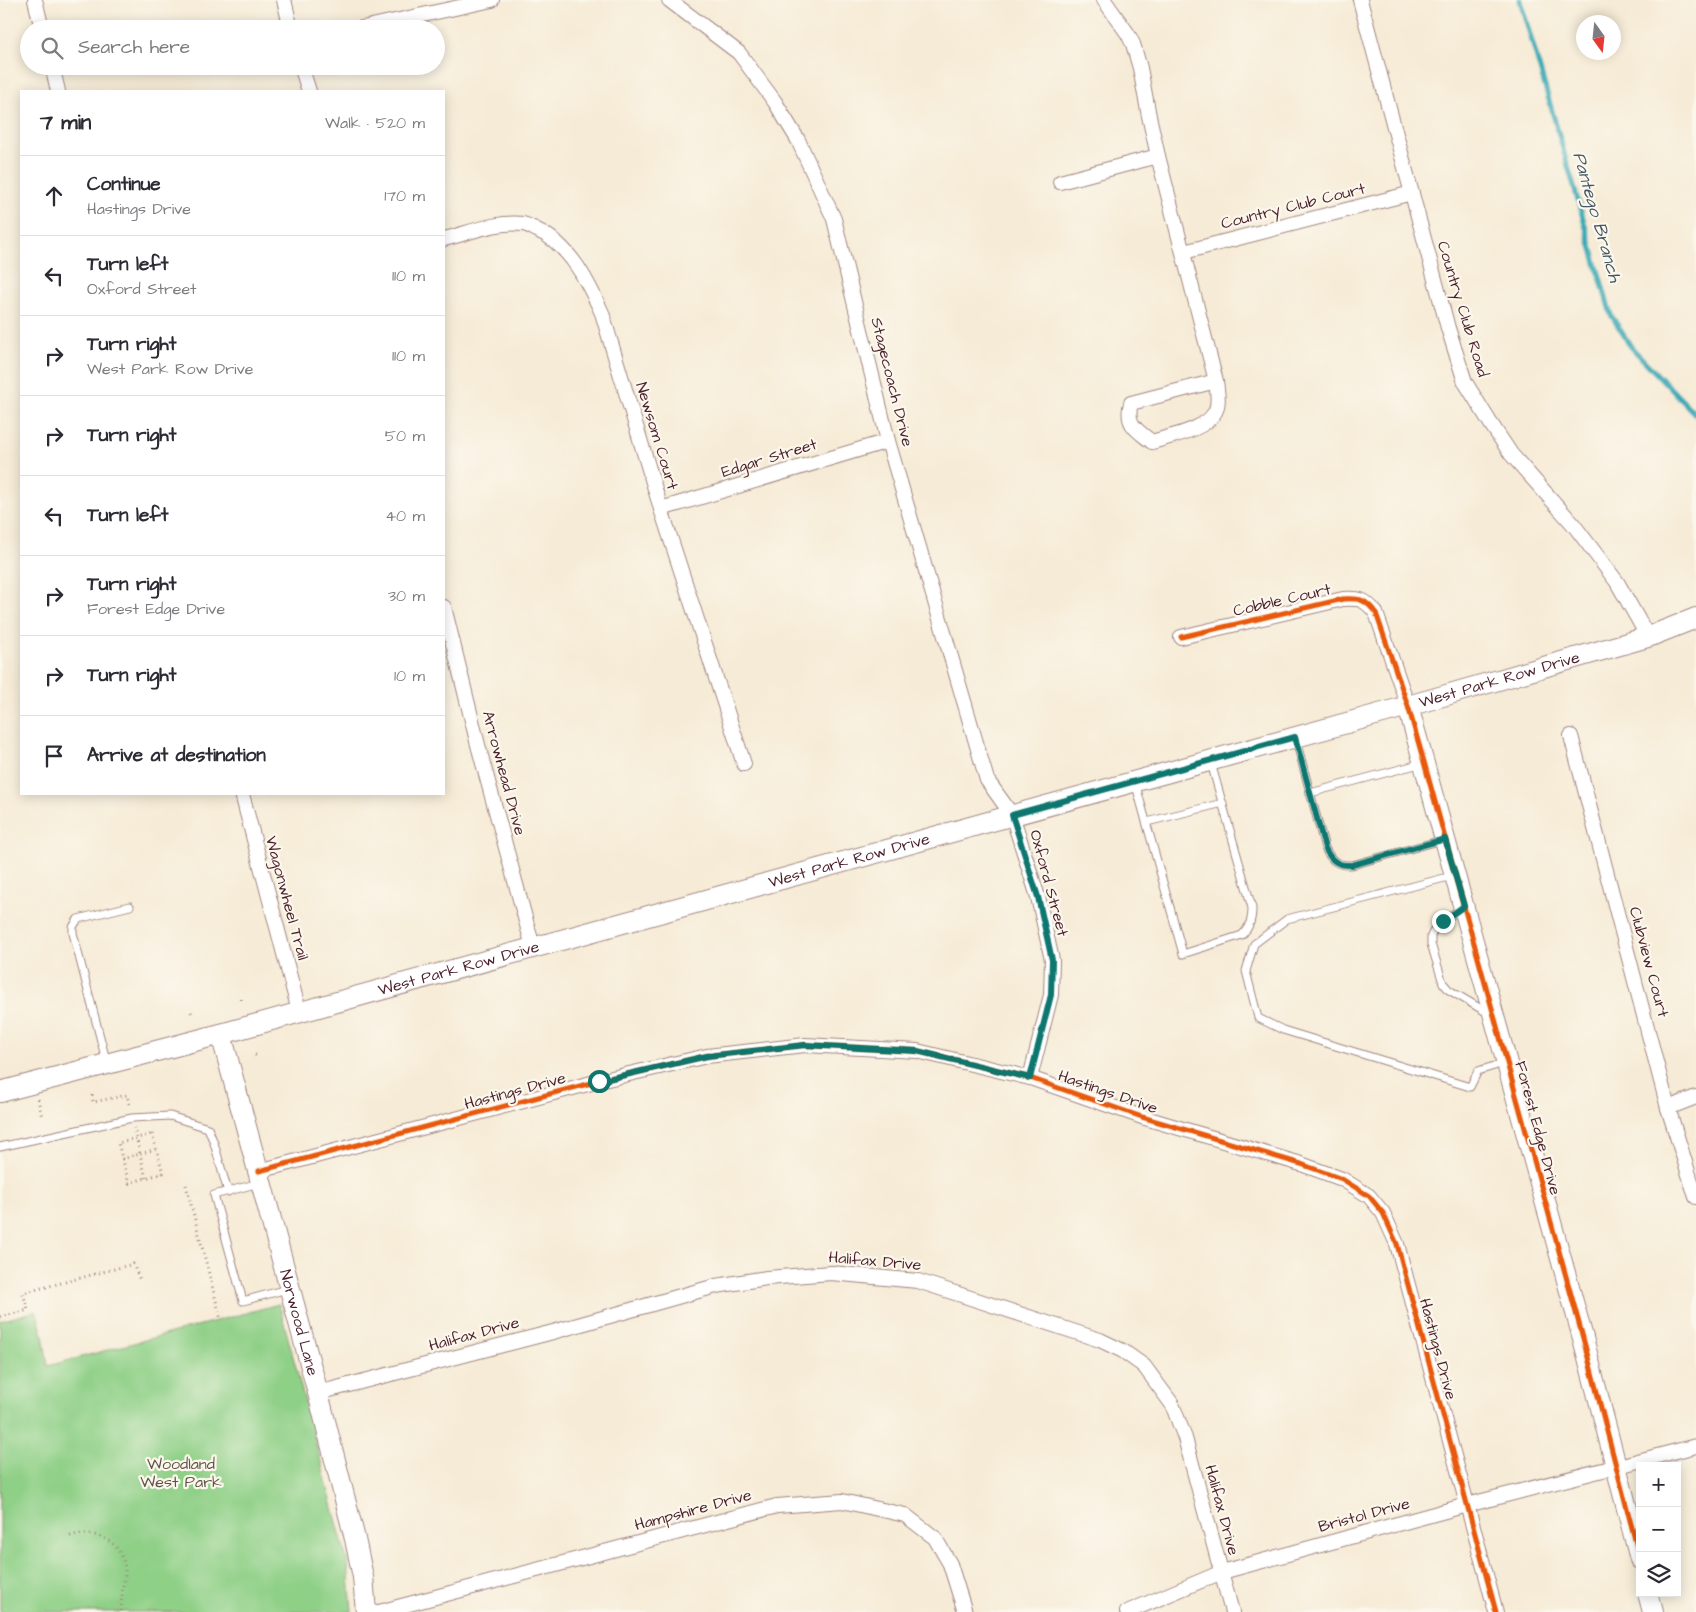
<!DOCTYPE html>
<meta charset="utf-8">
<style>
body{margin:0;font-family:"Architects Daughter",sans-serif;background:#f2f2f3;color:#2b2b33}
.controls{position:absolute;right:15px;bottom:15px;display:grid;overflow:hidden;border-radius:0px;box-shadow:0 2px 12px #0003}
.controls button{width:45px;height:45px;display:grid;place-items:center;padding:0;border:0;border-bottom:1px solid #e1e1e2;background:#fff;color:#2b2b33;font:25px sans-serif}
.compass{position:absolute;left:1576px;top:15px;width:45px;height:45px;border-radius:50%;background:#fff;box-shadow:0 2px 12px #0003;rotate:165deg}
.stop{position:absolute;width:15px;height:15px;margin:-11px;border:4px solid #0f766e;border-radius:50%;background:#fff}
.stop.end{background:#0f766e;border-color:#fff;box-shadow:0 1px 5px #0008}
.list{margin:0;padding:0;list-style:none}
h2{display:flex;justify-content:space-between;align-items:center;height:65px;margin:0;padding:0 20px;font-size:21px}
h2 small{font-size:16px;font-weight:400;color:#7c7c81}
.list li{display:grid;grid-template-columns:32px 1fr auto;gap:15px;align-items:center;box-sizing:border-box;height:80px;padding:0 20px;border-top:1px solid #e1e1e2}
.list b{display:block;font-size:19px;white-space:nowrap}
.list p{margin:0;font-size:16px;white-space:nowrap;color:#7c7c81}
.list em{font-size:16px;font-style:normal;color:#7c7c81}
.icon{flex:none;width:28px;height:28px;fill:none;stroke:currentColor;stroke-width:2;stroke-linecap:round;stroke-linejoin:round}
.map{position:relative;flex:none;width:1696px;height:1612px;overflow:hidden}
.search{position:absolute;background:#fff;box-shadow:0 2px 12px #0003;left:20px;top:20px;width:425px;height:55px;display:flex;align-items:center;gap:12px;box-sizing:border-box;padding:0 18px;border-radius:28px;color:#7c7c81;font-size:19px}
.panel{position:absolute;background:#fff;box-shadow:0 2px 12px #0003;left:20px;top:90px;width:425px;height:705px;border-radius:0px}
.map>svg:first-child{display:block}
.green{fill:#8fd087;stroke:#6c7859}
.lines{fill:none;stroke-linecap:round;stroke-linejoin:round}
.stream{stroke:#3aaab7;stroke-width:5}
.lane-casing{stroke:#a08580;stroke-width:9}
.street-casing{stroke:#a08580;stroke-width:16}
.secondary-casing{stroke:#a08580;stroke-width:22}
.path{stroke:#a08580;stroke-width:3;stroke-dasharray:1 4;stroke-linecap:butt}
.lane{stroke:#fff;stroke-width:7}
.street{stroke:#fff;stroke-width:14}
.secondary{stroke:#fff;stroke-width:20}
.cycleway-casing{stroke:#fbf7ec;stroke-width:8}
.cycleway{stroke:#e8590c;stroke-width:5}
.route{stroke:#0f766e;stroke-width:6}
.labels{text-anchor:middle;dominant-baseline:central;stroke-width:4.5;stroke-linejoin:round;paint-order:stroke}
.street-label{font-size:16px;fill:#4a1f2b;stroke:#fbf7ec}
.park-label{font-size:16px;fill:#5f5447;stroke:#fbf7ec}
.water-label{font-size:18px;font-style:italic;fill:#445763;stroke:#fbf7ec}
</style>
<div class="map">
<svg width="1696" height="1612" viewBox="0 0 1696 1612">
<rect width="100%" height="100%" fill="#fbf7ec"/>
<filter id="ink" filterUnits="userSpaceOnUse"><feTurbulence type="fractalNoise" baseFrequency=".02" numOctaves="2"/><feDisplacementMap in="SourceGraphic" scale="10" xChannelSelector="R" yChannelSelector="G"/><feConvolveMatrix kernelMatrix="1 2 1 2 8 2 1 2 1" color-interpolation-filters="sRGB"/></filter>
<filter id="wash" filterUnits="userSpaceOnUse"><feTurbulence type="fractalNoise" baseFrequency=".0096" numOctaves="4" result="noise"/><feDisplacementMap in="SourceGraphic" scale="20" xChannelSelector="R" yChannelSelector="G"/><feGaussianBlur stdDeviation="1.12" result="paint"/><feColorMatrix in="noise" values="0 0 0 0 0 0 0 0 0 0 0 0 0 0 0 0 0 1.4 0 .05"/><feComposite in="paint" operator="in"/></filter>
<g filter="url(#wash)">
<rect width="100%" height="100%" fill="#f6ebd6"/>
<path class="green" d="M279 1304 348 1564 352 1612H0V1321L36 1311 43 1335 48 1366Z"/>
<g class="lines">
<path class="stream" d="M1520 0 1611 315 1632 348 1696 415"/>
</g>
</g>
<g filter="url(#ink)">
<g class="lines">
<defs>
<g id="lane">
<path d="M1296 740 1325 848C1331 861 1338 866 1352 865L1442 840"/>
<path d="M1135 782 1183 954 1242 935C1250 927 1252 919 1252 908L1211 763"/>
<path d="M1310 793 1423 763"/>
<path d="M1147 822 1223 803"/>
<path d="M1452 876 1287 919 1254 944 1246 971 1258 1018 1283 1030 1470 1087 1478 1071 1504 1063"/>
<path d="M1462 907 1435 928 1431 936V944L1443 983 1449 990 1488 1013"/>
<path d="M107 1064 73 933V927L78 919 130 906"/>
<path d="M0 1147 132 1118 170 1116 208 1128 214 1143 228 1192"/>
<path d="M259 1183 214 1195 243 1301 287 1289"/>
</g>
<g id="street">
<path d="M35 0 42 29"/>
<path d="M284 0 291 29"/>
<path d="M669 0 739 53 775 102 798 140 834 219 888 441 987 780 1012 815 1038 897 1052 960 1051 995 1030 1078"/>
<path d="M1104 0 1128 34 1133 44 1140 68 1149 116 1158 156 1216 381C1217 391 1220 403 1215 412 1206 430 1170 436 1152 442 1137 430 1125 425 1131 403L1216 381"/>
<path d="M1360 0 1448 328 1465 382 1491 424 1511 454 1573 524 1617 582 1648 637"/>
<path d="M358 29 492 0"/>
<path d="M52 66 58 91"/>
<path d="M301 66 309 91"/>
<path d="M1060 182 1158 156"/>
<path d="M444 239C469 233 496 221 523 224 528 225 533 228 537 230 570 245 588 282 602 313L661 509 744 764"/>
<path d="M1184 252 1412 193"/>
<path d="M661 509 888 441"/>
<path d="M444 607 478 745 533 947"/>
<path d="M1181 637 1343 599C1360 598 1365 599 1376 613L1408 706"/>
<path d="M1571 736 1668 1108 1696 1197"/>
<path d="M242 794 299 1011"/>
<path d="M1668 1108 1696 1097"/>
<path d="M259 1171 599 1081 707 1056 805 1045 917 1051 1030 1078 1142 1117 1301 1164 1342 1179 1369 1196 1383 1213 1397 1244 1496 1612"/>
<path d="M318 1393 553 1332 716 1286 767 1278 831 1273 918 1281 1100 1340 1123 1351 1144 1366 1172 1404 1185 1438 1232 1612"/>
<path d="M379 1612 777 1506 842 1501 905 1515 935 1538 950 1564 965 1612"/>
<path d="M1127 1612 1222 1572 1467 1505 1696 1446"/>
</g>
<g id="secondary">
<path d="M1408 706 1583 1338 1640 1559"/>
<path id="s1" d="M221 1034 318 1393 355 1539 363 1577 366 1612"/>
<path id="s2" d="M0 1092 221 1034 1408 706 1648 637 1696 618"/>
<path d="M1648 1593 1653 1612"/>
</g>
</defs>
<use href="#lane" class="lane-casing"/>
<use href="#street" class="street-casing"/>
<use href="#secondary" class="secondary-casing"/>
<g class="path">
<path d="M241 999V1001"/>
<path d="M191 1012 192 1014"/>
<path d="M255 1055 258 1056"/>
<path d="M92 1095 93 1102 127 1095 130 1107"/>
<path d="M38 1099 42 1118"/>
<path d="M152 1134 163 1173 129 1183 118 1143Z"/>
<path d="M122 1159 140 1154 134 1128"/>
<path d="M146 1178 140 1154 156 1149"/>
<path d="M186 1185 221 1320"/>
<path d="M0 1317 28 1310 23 1293 133 1264 140 1280"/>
<path d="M70 1536C95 1529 122 1540 125 1569 126 1574 124 1580 123 1585 122 1594 121 1603 121 1612"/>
</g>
<use href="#lane" class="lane"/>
<use href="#street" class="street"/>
<use href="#secondary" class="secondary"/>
<defs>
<g id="cycleway">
<path d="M1181 637 1343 599C1360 598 1365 599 1376 613L1408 706 1424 762 1583 1338 1640 1559"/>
<path d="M259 1171 599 1081 707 1056 805 1045 917 1051 1030 1078 1142 1117 1301 1164 1342 1179 1369 1196 1383 1213 1397 1244 1496 1612"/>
</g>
</defs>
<use href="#cycleway" class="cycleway-casing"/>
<use href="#cycleway" class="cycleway"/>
</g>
</g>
<g class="lines" filter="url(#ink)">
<path class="route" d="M599 1081 707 1056 805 1045 917 1051 1030 1078 1051 995 1052 960 1038 897 1012 815 1295 737 1325 848C1331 861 1338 866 1352 865L1445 839 1464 906 1443 921"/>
</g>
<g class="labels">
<g class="street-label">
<text transform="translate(1293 206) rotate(-14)">Country Club Court</text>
<text transform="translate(1463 309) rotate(73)">Country Club Road</text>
<text transform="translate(892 382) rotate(76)">Stagecoach Drive</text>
<text transform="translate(657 436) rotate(73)">Newsom Court</text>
<text transform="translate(769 458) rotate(-17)">Edgar Street</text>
<text transform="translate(1282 600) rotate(-13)">Cobble Court</text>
<text stroke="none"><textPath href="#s2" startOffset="1555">West Park Row Drive</textPath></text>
<text transform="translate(504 773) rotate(75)">Arrowhead Drive</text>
<text stroke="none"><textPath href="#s2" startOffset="880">West Park Row Drive</textPath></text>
<text transform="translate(1049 883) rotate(75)">Oxford Street</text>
<text transform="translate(287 898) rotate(75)">Wagonwheel Trail</text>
<text transform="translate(1649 962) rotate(75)">Clubview Court</text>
<text stroke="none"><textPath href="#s2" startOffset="475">West Park Row Drive</textPath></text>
<text transform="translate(515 1091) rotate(-15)">Hastings Drive</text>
<text transform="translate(1108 1092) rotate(19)">Hastings Drive</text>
<text transform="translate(1538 1128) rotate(75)">Forest Edge Drive</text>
<text transform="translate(875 1261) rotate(5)">Halifax Drive</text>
<text stroke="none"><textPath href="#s1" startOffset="299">Norwood Lane</textPath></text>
<text transform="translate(474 1334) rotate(-15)">Halifax Drive</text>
<text transform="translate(1438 1349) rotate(75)">Hastings Drive</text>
<text transform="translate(693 1510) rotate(-15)">Hampshire Drive</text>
<text transform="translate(1222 1510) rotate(75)">Halifax Drive</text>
<text transform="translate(1364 1515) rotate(-15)">Bristol Drive</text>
</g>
<g class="park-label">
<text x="181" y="1464">Woodland<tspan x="181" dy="18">West Park</tspan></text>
</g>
<g class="water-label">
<text transform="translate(1597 217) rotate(74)">Pantego Branch</text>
</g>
</g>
</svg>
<div class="controls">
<button>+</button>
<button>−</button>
<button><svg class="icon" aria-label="layers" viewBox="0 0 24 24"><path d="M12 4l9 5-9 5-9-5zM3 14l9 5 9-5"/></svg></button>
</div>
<svg class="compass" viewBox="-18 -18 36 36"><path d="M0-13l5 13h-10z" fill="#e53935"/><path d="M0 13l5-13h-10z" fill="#7c7c81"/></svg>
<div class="stop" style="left:599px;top:1081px"></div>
<div class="stop end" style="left:1443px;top:921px"></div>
<div class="search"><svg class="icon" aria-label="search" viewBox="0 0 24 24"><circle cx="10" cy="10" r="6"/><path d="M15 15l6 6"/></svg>Search here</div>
<section class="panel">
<h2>7 min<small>Walk · 520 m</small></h2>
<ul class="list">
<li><svg class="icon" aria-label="ahead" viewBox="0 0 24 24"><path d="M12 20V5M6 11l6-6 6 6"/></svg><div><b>Continue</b><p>Hastings Drive</p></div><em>170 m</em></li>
<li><svg class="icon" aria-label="left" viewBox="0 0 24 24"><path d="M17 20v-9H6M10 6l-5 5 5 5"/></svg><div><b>Turn left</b><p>Oxford Street</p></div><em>110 m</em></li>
<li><svg class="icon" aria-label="right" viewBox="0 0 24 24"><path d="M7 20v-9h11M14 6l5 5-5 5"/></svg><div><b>Turn right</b><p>West Park Row Drive</p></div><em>110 m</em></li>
<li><svg class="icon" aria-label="right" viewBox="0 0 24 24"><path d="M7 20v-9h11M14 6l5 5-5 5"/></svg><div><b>Turn right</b></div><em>50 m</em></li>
<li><svg class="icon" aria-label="left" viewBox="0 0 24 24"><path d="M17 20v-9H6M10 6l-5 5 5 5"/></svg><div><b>Turn left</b></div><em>40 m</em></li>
<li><svg class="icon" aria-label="right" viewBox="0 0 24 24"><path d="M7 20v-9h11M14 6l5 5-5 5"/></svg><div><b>Turn right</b><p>Forest Edge Drive</p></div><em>30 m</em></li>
<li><svg class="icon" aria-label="right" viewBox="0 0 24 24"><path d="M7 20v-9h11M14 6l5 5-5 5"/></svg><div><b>Turn right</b></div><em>10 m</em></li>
<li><svg class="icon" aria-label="arrive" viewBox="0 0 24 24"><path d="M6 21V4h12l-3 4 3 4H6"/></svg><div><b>Arrive at destination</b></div></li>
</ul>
</section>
</div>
